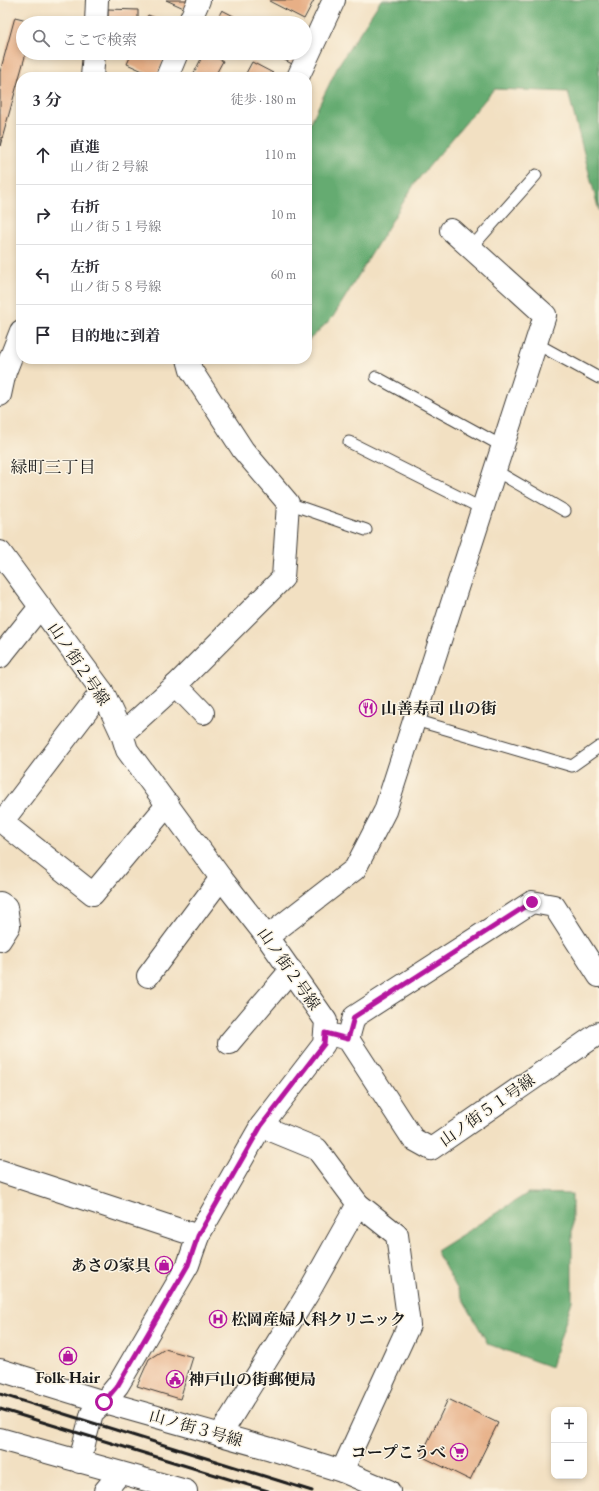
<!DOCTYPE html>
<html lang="ja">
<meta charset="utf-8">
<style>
body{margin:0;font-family:"EB Garamond","Noto Serif JP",serif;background:#f7f7f7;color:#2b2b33}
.controls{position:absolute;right:12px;bottom:12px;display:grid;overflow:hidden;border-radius:8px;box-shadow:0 2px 6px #0003}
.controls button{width:36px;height:36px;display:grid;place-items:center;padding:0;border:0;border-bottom:1px solid #e1e1e2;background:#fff;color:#2b2b33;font:20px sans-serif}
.stop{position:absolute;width:12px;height:12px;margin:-9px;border:3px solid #b5179e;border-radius:50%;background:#fff}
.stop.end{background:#b5179e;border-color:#fff;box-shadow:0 1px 4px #0008}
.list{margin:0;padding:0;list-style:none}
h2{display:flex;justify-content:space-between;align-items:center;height:52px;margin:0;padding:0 16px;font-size:17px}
h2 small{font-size:13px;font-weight:400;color:#7c7c81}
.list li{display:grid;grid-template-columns:26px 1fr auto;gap:12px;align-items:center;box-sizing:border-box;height:60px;padding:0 16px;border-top:1px solid #e1e1e2}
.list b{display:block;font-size:15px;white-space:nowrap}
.list p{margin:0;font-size:13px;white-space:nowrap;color:#7c7c81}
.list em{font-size:13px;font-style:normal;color:#7c7c81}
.icon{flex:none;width:22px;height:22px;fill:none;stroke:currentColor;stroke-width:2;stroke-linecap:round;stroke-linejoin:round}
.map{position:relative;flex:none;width:599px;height:1491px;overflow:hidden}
.search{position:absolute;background:#fff;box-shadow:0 2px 6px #0003;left:16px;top:16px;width:296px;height:44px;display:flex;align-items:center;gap:10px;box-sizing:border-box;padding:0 14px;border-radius:22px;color:#7c7c81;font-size:15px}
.panel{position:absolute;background:#fff;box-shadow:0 2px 6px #0003;left:16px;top:72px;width:296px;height:292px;border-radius:16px}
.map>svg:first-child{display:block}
.forest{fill:#65ab71;stroke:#406446}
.building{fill:#e7af86}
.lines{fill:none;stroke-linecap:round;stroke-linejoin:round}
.lane-casing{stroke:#3c3935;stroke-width:13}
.street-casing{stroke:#3c3935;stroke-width:24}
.lane{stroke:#fff;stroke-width:11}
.street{stroke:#fff;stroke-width:22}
.rail{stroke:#1c1c1c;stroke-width:3}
.route{stroke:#b5179e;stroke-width:5}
.labels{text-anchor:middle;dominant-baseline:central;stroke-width:3;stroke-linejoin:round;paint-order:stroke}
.street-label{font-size:16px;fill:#1c1c1c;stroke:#fcf5e5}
.poi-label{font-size:16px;font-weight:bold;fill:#1c1c1c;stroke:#fcf5e5;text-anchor:start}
.neighbourhood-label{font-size:17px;fill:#1c1c1c;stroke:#fcf5e5}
</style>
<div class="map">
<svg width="599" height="1491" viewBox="0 0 599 1491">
<rect width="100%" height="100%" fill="#fcf5e5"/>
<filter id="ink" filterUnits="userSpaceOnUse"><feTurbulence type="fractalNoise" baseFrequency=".025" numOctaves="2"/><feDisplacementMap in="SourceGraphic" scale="8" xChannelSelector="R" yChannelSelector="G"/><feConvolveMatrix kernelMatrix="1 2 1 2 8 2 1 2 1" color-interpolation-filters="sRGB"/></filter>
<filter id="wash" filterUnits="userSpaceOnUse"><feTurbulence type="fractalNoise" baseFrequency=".012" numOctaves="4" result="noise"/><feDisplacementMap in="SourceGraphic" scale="16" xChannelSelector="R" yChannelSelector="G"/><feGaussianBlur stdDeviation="0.9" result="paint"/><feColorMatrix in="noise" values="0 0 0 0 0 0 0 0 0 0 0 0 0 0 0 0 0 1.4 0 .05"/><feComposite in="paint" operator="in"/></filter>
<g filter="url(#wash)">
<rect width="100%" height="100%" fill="#f2e0c2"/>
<g class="forest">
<path d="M381 0H599V211L568 92 494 89 415 183 333 317 309 340 307 332V130L339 64Z"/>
<path d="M528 1193 572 1194V1301L551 1367 488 1344 436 1251Z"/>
</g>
<g id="blocks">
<g class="building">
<path d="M166 0H190L186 9Z"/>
<path d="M270 0H314L304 19 269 1Z"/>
<path d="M108 9 138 10V23H108Z"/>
<path d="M222 10 247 23H215Z"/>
<path d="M148 15 168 23H144Z"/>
<path d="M15 17 35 22V23H23V53H26L0 146V72Z"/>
<path d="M132 53H167L156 77 127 64Z"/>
<path d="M204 53H208L223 61 217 72 227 77H192Z"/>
<path d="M271 53H300L294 65Z"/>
<path d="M252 62 273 73 271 77H244Z"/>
<path d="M165 1349 193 1357 180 1399 137 1386 149 1359Z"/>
<path d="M448 1399 498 1423 470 1480 421 1456Z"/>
</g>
</g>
</g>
<g filter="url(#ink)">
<use href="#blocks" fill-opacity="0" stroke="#3c3935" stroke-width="1"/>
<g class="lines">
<defs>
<g id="lane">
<path d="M471 248 536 175"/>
<path d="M537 344 599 378"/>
<path d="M376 377 502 446"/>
<path d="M349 442 483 509"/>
<path d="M496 471 565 511"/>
<path d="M288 503 366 530"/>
<path d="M415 720 572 766 599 747"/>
</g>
<g id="street">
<path d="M96 23 97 0"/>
<path d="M189 23 199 0"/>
<path d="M92 77 94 53"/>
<path d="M167 77 177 53"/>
<path d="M298 77 334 0"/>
<path d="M0 395 5 372 21 331"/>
<path d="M0 552 102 691 122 734 127 750 221 878 267 937 326 1021 324 1044 261 1126 198 1236 188 1265 118 1385 104 1402 92 1413 86 1435 80 1462"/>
<path d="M0 657 40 607"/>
<path d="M176 685 203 713"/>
<path d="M102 691 2 822 93 894 168 804"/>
<path d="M122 734 176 685 283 578 288 503 243 450 191 370 188 359"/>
<path d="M0 903 6 907 9 926 0 940"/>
<path d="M267 937 355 869 385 811 545 315 451 230"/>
<path d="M148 976 221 878"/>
<path d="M325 1033 348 1039 413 1139 431 1149 599 1033"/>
<path d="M348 1039 354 1017 532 902 554 906 599 976"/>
<path d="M229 1043 291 970"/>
<path d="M261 1126 317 1149 358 1204 397 1235 409 1325 342 1471"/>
<path d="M0 1171 198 1236"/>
<path d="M0 1370 104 1402 271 1449 342 1471 389 1491"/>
<path d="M220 1435 307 1295 358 1204"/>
<path d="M0 1439 186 1491"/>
<path d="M105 1491 120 1473"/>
</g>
</defs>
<use href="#lane" class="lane-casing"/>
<use href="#street" class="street-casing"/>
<use href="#lane" class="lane"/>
<use href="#street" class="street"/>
<g class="rail">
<path d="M0 1394 312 1491"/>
<path d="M0 1409 268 1491"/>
</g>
</g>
</g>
<g class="lines" filter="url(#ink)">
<path class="route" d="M104 1402 118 1385 188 1265 198 1236 261 1126 324 1044 325 1033 348 1039 354 1017 532 902"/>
</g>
<defs>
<symbol id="restaurant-ring" viewBox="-11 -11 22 22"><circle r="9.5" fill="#fcf5e5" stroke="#b5179e" stroke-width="1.5"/><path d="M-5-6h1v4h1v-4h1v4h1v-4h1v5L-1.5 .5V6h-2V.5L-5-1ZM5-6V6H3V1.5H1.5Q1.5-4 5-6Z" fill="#b5179e"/></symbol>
<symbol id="shop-ring" viewBox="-11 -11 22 22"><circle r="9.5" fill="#fcf5e5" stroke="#b5179e" stroke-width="1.5"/><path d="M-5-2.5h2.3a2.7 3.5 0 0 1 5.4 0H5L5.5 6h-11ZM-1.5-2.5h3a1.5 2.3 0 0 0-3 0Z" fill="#b5179e"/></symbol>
<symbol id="hospital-ring" viewBox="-11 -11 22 22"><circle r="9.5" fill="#fcf5e5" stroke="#b5179e" stroke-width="1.5"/><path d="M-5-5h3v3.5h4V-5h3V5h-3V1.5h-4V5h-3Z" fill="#b5179e"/></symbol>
<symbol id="civic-ring" viewBox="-11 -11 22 22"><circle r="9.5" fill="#fcf5e5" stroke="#b5179e" stroke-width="1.5"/><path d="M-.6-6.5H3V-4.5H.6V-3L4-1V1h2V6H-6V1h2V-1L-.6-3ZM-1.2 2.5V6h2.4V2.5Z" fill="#b5179e"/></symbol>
<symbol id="supermarket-ring" viewBox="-11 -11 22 22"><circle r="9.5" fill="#fcf5e5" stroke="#b5179e" stroke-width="1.5"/><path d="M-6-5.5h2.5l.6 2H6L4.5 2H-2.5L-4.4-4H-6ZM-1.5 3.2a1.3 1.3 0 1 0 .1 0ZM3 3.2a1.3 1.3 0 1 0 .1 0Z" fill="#b5179e"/></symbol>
</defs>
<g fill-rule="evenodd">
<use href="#restaurant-ring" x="358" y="698" width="20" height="20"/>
<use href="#shop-ring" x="154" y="1255" width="20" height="20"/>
<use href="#hospital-ring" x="208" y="1309" width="20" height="20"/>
<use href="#shop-ring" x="58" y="1346" width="20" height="20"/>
<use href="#civic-ring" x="165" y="1369" width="20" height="20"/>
<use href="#supermarket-ring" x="449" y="1442" width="20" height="20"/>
</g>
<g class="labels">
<g class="street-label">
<text transform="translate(79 664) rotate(56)">山ノ街２号線</text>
<text transform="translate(289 969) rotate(55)">山ノ街２号線</text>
<text transform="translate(487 1110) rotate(-35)">山ノ街５１号線</text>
<text transform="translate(196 1428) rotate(16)">山ノ街３号線</text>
</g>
<g class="poi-label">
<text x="381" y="708">山善寿司 山の街</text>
<text x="151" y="1265" text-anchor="end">あさの家具</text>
<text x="231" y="1319">松岡産婦人科クリニック</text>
<text x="68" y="1377" text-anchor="middle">Folk Hair</text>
<text x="188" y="1379">神戸山の街郵便局</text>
<text x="446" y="1452" text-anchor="end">コープこうべ</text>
</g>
<g class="neighbourhood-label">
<text x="53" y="467">緑町三丁目</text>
</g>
</g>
</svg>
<div class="controls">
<button>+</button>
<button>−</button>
</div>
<div class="stop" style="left:104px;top:1402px"></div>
<div class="stop end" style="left:532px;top:902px"></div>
<div class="search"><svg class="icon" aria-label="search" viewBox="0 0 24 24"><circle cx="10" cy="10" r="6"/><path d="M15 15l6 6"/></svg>ここで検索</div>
<section class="panel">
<h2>3 分<small>徒歩 · 180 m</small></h2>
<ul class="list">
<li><svg class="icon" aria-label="ahead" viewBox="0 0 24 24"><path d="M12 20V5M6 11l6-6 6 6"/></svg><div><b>直進</b><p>山ノ街２号線</p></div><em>110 m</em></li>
<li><svg class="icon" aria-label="right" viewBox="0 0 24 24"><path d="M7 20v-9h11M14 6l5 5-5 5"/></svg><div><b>右折</b><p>山ノ街５１号線</p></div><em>10 m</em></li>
<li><svg class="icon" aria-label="left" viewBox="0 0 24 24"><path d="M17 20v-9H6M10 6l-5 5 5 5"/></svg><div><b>左折</b><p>山ノ街５８号線</p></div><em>60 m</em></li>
<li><svg class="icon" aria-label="arrive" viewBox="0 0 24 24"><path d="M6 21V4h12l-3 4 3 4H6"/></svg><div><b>目的地に到着</b></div></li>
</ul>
</section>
</div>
